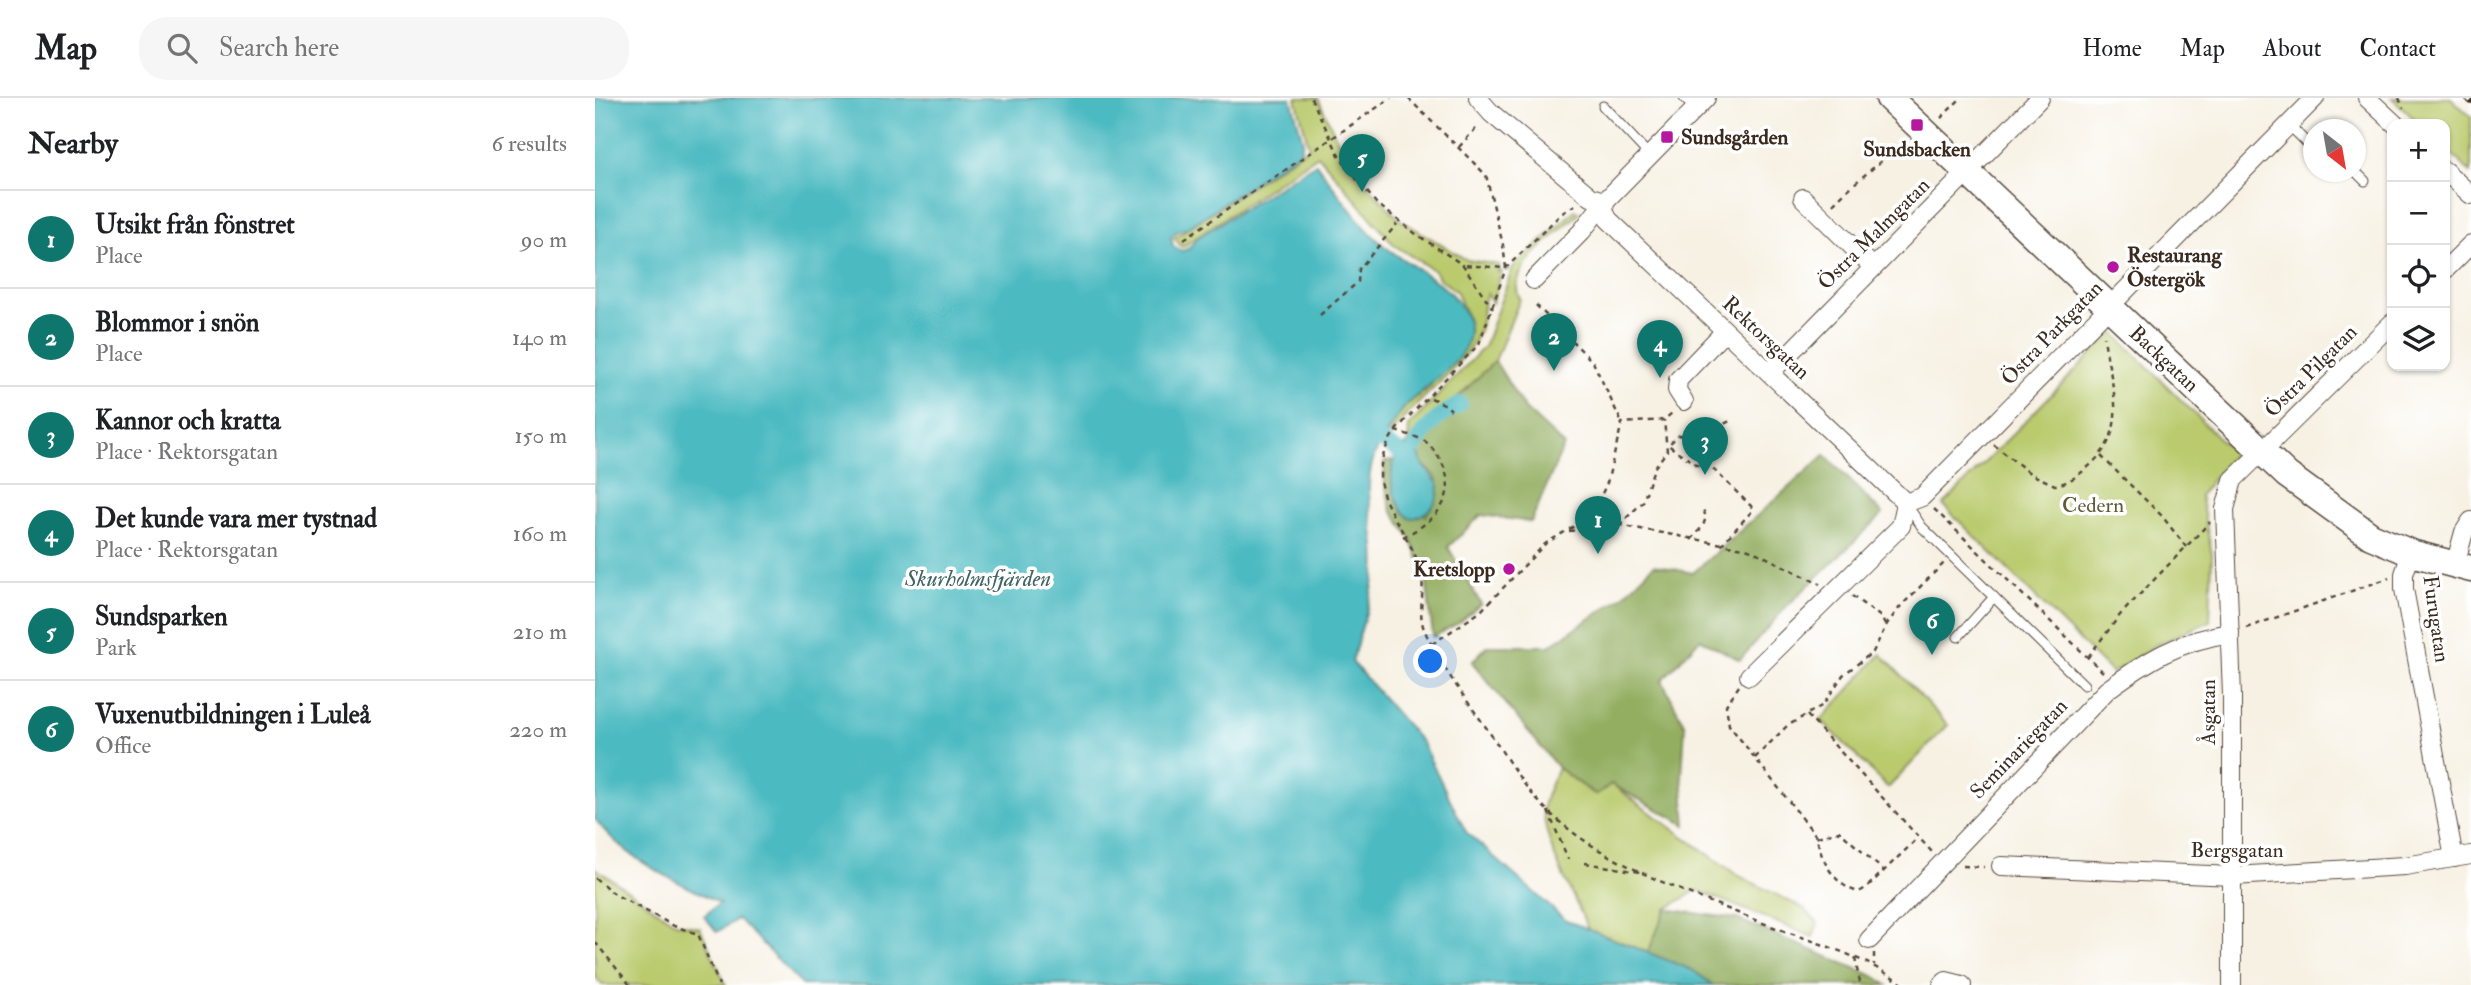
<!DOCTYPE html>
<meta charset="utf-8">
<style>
body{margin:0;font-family:"IM FELL Double Pica",serif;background:#f6f6f6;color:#202124}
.controls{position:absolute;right:21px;top:21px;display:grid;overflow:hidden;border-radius:14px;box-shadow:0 2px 5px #0004}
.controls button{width:63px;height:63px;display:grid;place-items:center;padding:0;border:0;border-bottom:2px solid #e0e0e0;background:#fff;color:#202124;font:35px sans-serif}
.compass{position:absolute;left:1708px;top:21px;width:63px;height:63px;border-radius:50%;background:#fff;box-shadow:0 2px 5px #0004;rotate:149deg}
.you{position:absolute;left:836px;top:564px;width:24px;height:24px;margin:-18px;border:5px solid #fff;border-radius:50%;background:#1a73e8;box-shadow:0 0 0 10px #1a73e833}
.badge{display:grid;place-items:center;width:46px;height:46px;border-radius:50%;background:#0f766e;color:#fff;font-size:23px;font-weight:700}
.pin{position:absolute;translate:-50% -58px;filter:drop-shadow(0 2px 4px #0008)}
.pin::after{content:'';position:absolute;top:37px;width:24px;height:21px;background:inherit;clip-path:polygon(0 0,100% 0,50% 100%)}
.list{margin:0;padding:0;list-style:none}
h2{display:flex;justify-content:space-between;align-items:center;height:91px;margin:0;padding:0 28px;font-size:30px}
h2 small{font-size:23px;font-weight:400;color:#757577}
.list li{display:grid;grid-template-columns:46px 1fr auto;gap:21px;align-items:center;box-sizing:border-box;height:98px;padding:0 28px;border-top:2px solid #e0e0e0}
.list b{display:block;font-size:26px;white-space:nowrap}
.list p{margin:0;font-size:23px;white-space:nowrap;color:#757577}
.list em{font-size:23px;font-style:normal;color:#757577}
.icon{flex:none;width:38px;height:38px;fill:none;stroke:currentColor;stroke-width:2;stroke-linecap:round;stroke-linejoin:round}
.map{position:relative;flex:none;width:1876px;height:887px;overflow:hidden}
header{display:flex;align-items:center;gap:42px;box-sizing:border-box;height:98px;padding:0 35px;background:#fff;border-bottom:2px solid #e0e0e0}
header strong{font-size:33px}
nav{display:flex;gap:38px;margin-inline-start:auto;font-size:24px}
.search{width:490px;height:63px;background:#f6f6f6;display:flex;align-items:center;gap:18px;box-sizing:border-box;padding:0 24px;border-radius:28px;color:#757577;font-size:26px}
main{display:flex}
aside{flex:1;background:#fff}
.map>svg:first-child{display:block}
.green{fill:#baca6d;stroke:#7a7a46;stroke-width:2}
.forest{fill:#93ae60;stroke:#676c3f;stroke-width:2}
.water{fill:#4bbac1;stroke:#437270;stroke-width:2}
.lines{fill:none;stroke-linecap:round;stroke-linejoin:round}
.canal{stroke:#4bbac1;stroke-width:16}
.lane-casing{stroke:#57483c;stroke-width:11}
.street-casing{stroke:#57483c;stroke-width:20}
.secondary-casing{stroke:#57483c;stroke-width:29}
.path{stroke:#57483c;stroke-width:2.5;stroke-dasharray:5 5;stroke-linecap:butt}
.lane{stroke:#fff;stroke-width:9}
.street{stroke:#fff;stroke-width:18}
.secondary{stroke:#fff;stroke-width:26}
.rail-casing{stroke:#3b2a1e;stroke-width:7}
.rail{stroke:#fff;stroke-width:4.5;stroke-dasharray:13;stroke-linecap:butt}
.poi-dot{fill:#b5179e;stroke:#fff;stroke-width:2.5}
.labels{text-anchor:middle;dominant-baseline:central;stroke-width:7;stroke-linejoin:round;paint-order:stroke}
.poi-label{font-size:21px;font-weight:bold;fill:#3b2a1e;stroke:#fff;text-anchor:start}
.street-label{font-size:21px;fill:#3b2a1e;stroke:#fff}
.park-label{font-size:21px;fill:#615a36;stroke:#fff}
.water-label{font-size:23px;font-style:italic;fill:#41645f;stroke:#fff}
</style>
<header>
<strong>Map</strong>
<div class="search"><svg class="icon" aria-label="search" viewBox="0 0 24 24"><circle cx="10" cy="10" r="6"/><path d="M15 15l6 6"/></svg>Search here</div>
<nav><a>Home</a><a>Map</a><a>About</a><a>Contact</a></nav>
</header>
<main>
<aside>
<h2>Nearby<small>6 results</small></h2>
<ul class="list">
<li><span class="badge">1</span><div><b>Utsikt från fönstret</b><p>Place</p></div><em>90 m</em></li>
<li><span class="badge">2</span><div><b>Blommor i snön</b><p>Place</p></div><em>140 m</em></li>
<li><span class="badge">3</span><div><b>Kannor och kratta</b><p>Place · Rektorsgatan</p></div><em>150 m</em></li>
<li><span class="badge">4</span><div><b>Det kunde vara mer tystnad</b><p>Place · Rektorsgatan</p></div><em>160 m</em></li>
<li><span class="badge">5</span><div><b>Sundsparken</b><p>Park</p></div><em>210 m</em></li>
<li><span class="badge">6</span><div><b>Vuxenutbildningen i Luleå</b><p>Office</p></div><em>220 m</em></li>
</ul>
</aside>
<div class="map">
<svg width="1876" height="887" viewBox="0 0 1876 887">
<rect width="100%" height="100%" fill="#fff"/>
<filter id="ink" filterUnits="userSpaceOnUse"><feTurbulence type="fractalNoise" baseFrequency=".0143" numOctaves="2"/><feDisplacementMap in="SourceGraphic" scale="14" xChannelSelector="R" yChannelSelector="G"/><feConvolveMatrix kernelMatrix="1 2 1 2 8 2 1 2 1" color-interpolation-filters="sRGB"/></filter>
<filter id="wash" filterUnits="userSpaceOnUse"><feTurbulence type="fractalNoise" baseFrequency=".00686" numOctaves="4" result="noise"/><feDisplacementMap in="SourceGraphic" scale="28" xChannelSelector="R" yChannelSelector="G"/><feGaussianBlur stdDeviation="1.57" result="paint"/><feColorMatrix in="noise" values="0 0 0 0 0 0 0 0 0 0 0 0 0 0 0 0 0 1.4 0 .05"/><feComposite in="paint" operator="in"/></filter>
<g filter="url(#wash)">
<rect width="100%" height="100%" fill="#f7f1e3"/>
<g class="green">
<path d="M701 0H723L754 67 804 121 872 162 905 167 902 174 907 173 897 205 892 196C884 212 891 226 877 247 853 284 813 307 790 345L787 343 810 308 834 290 873 222 862 194 844 180 841 174 799 147 723 57 587 149 579 140 714 49Z"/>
<path d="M1797 0H1856L1876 19V75L1850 50V26H1825Z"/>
<path d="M980 112 985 115C965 133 908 172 925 201L900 263 829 332 822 351 813 346 814 328 889 249 918 169Z"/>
<path d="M1518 234 1639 355 1605 397 1617 456 1615 523 1561 547 1517 575 1348 407Z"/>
<path d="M1286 556 1353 627 1293 690 1226 622Z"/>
<path d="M963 670 1000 697 1016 686 1142 777 1208 810 1223 825 1218 839 1102 792 1071 811 1053 855 993 831C977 792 952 755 948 712 948 700 958 682 963 670Z"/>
<path d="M0 770 81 825 105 830 131 887H7L0 878Z"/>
</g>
<g class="forest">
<path d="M900 263 929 310 969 347 936 424 886 417 853 449 886 506 865 524 838 539 831 479 815 439 797 413 790 388 789 364 797 362 798 389 831 418 844 395 841 379 827 365 822 351 829 332Z"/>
<path d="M1230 357 1288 416 1190 510 1145 562 1105 541 1067 582 1090 628 1087 677 1091 727 1016 686 1001 697 963 670 877 564 892 548H954L1027 499 1059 467 1098 475Z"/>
<path d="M1071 811 1142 821 1281 879 1292 887H1118L1097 872 1053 855Z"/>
</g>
<g class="water">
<path d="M0 0H696L708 43 705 53 594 129 581 134 576 139 578 148 587 153 593 151 602 140 721 65C742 93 762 124 788 147 814 169 859 186 872 220 886 260 829 286 809 310 799 322 790 336 783 350 762 389 785 435 780 476 776 505 764 535 757 564L827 645 871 734 970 822 1097 872 1118 887H207L143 821 122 834 109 818 125 805C80 782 31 763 0 721Z"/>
<path d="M813 346 822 351 827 365 844 387C844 407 833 417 815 421 795 404 787 360 813 346Z"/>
</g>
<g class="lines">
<g class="canal">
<path d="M787 343 803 353"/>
<path d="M820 349C830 329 845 317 865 306"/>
</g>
</g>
</g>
<g filter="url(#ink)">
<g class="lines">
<defs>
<g id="lane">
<path d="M1089 0 1100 11"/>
<path d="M1008 8 1055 58"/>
<path d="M1694 27 1718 51"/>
<path d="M1760 73 1770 83"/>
<path d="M1312 407 1327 429 1489 587"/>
<path d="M1363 539 1399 499"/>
</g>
<g id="street">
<path d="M883 0 896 15 996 99 1010 103"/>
<path d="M1772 0 1800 26"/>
<path d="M1850 73 1876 97"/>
<path d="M1208 100 1278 169"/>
<path d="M1010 103 1009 112 1013 121 1311 405"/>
<path d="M1850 172 1876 146"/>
<path d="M939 182 987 133 1010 103 1111 0"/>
<path d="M1175 275 1445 0"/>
<path d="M1089 303 1082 292 1083 282 1130 233"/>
<path d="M1311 405 1327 399 1720 0"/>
<path d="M1816 455 1809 476V491L1859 760"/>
<path d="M1860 467 1869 434 1876 423"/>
<path d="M1154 578 1306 428 1311 405"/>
<path d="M1406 768 1638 778 1810 768 1876 757"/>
<path d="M1274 842 1512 592C1553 562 1583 543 1635 535"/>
<path d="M1347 887 1351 883 1367 887"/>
<path d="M1637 887V598L1630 411 1638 382 1797 225"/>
</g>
<path id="secondary" d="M1294 0 1692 377 1776 438 1816 455 1876 471"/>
</defs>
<use href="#lane" class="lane-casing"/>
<use href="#street" class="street-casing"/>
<use href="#secondary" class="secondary-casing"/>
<g class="path">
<path d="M716 0 746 61 781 105 821 136 868 167 898 211"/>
<path d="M813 0 891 77 908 147 911 170 868 167"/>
<path d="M1804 0 1808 10"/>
<path d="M1346 20 1366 0"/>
<path d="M864 49 884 27"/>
<path d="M1238 106C1260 83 1285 66 1308 43"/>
<path d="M980 107 966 116 911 170 884 246 800 333C761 395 809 418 826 473 831 492 822 513 829 531 843 564 867 596 888 625 907 652 924 683 947 707 1000 763 1085 791 1155 820 1206 841 1264 854 1309 887"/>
<path d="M589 141 796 0"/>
<path d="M941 207 998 264 1027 325"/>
<path d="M725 217 763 184 764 171 802 126"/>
<path d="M836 300 851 307 856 312"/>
<path d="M800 333C810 336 822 338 831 344 838 350 844 359 848 367 864 402 837 425 808 439"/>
<path d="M1399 347 1436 376 1460 387C1473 385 1483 378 1493 369 1538 330 1515 289 1509 239"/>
<path d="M1506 358 1567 418 1591 449"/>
<path d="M1339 411 1508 574"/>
<path d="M1024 427 1048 404 1059 370 1072 353 1069 322"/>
<path d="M974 433 1024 427 1154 451 1225 486"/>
<path d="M1096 442 1108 428 1111 419 1107 409"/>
<path d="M1126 447 1158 412 1156 408 1117 370 1102 367 1073 347 1084 337H1106L1135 323"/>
<path d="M1257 498 1286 519 1290 527"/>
<path d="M1651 530 1794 480"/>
<path d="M837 546 885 514 950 446 989 422 1003 404 1012 385 1027 325 1069 322 1077 315"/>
<path d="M1493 559 1525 517 1615 424"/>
<path d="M1144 588 1131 607 1134 627 1222 739C1225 761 1240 789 1264 794L1271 790 1322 741"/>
<path d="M1212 617 1337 754"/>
<path d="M1160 660 1192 628 1228 607 1248 577 1278 554 1292 526 1305 509 1349 465"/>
<path d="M953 713 973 761"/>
<path d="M1222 739 1244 733 1289 773"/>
<path d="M990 765 1045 774"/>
<path d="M1368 768 1389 769"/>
<path d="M0 780 21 797 79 828 103 836 124 887"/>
<path d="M0 844 35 887"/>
<path d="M1279 855V867"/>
<path d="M1260 860 1265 887"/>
</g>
<use href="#lane" class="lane"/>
<use href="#street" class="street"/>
<use href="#secondary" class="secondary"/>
<defs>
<path id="rail" d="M1873 0 1876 3"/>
</defs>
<use href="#rail" class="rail-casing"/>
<use href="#rail" class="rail"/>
</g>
</g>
<g class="poi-dot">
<rect x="1315" y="20" width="14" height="14" rx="3.5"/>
<rect x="1065" y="32" width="14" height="14" rx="3.5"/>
<circle cx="1518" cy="169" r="7"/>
<circle cx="914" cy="471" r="7"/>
</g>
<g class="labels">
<g class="poi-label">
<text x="1086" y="39">Sundsgården</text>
<text x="1322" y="51" text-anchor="middle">Sundsbacken</text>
<text x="1532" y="157">Restaurang<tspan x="1532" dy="24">Östergök</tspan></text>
<text x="900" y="471" text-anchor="end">Kretslopp</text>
</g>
<g class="street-label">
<text transform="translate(1279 136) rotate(-45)">Östra Malmgatan</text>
<text transform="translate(1457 235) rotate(-46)">Östra Parkgatan</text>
<text transform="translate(1171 240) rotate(43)">Rektorsgatan</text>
<text transform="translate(1569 261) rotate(43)">Backgatan</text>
<text transform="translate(1716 273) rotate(-45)">Östra Pilgatan</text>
<text transform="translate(1841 521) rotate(82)">Furugatan</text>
<text transform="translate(1613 614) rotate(-90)">Åsgatan</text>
<text transform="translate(1424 651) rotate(-46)">Seminariegatan</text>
<text x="1642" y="752">Bergsgatan</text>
</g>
<g class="park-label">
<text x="1498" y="407">Cedern</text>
</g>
<g class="water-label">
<text x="383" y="480">Skurholmsfjärden</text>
</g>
</g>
</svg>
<div class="controls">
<button>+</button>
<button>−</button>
<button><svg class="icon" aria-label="locate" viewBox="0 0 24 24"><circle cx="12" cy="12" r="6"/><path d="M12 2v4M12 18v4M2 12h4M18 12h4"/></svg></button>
<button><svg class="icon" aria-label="layers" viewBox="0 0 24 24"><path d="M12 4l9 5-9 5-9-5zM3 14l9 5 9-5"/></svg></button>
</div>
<svg class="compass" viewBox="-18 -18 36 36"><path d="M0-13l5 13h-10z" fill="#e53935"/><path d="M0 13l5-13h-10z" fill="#757577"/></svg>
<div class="you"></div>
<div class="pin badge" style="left:1003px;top:456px">1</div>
<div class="pin badge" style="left:959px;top:273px">2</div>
<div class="pin badge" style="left:1110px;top:377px">3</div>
<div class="pin badge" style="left:1065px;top:280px">4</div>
<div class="pin badge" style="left:767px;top:94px">5</div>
<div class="pin badge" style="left:1337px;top:557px">6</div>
</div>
</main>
